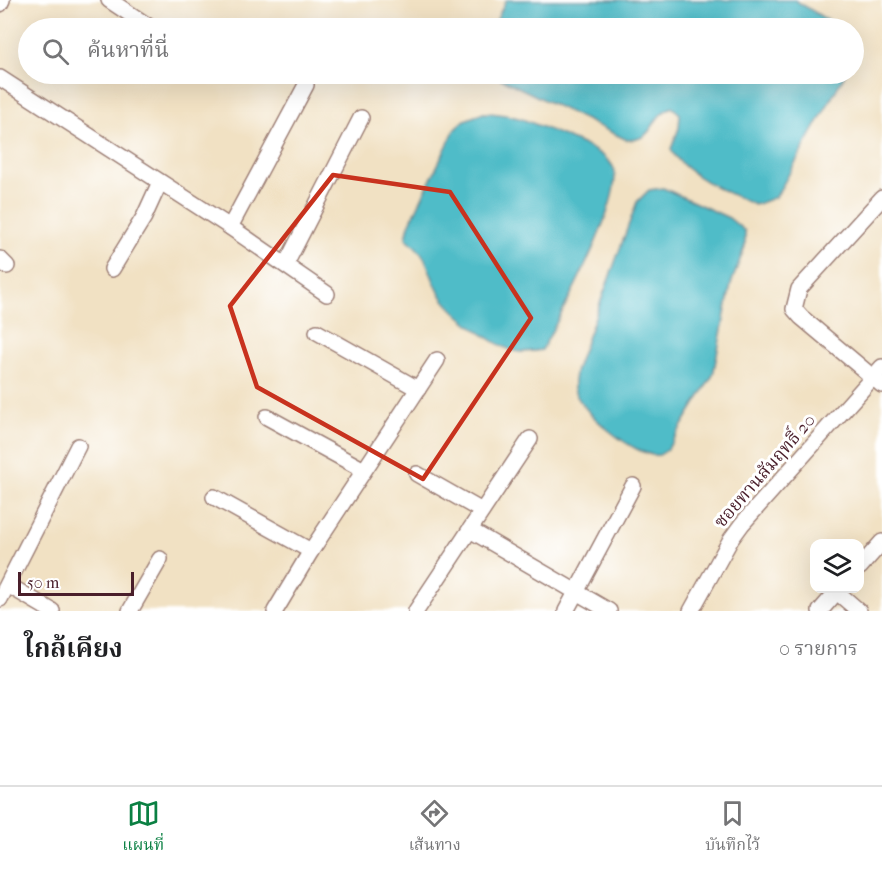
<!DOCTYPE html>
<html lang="th">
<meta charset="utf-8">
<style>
body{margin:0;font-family:"IM FELL French Canon","Noto Serif Thai",serif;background:#f2f2f2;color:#202124}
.controls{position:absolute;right:18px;bottom:18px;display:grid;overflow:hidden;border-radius:12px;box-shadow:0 6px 24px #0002}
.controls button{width:54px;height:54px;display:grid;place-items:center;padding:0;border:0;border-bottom:2px solid #e0e0e0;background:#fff;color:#202124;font:30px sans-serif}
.scale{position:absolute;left:18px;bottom:15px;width:116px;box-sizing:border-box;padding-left:6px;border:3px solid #4a1f2b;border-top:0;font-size:16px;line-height:21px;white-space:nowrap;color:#4a1f2b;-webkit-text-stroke:4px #fff;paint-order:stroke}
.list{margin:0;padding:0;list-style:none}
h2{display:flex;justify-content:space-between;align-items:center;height:78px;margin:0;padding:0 24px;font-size:26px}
h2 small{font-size:20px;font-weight:400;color:#757577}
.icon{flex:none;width:33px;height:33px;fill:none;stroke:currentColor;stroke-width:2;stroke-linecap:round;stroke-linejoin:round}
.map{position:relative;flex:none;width:882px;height:611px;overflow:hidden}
.search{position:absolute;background:#fff;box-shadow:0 6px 24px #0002;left:18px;right:18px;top:18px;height:66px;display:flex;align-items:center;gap:15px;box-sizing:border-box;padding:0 21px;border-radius:33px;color:#757577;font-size:22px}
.sheet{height:174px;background:#fff}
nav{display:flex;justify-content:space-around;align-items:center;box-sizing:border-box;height:84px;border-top:2px solid #e0e0e0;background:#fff;font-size:16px;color:#757577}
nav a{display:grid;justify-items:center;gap:3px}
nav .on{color:#0b8043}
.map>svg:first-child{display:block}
.water{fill:#4fbcc8;stroke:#4c6e7a;stroke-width:1.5}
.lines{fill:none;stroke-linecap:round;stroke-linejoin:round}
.street-casing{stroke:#9e8077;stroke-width:18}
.street{stroke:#fff;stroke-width:15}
.marked{fill:none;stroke:#c8321e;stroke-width:4.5;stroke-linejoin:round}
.labels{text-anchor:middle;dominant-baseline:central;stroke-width:6;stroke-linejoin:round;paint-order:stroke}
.street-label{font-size:18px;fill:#4a1f2b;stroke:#fff}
</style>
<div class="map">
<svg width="882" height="611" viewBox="0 0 882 611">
<rect width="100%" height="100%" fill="#fff"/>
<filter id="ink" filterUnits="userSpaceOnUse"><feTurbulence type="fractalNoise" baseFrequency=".0167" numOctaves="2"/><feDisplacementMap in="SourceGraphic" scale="12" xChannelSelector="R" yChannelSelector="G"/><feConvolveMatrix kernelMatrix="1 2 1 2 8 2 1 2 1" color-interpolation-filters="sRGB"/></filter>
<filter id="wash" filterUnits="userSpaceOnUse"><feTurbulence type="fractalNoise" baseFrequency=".008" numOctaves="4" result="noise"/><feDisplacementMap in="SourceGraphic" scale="24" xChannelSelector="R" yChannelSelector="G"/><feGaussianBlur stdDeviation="1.35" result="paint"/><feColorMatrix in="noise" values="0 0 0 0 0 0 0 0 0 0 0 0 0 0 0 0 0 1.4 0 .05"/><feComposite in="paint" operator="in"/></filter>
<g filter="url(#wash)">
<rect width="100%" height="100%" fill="#f1e1c3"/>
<g class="water">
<path d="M506 0H795L840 28H493Z"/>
<path d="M496 74H845L776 197 755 205C730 194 682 174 671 149L679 128 680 114 672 107C648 117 657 140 627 140L499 78Z"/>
<path d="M483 113C515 113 532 123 561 135 577 142 602 151 612 165 630 191 557 321 542 350 535 351 526 352 519 352 497 349 449 311 439 292 425 266 432 260 406 238L409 225 455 129 465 120Z"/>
<path d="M663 188 729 218 745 231V246L731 284 713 375 667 450C664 452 662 454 659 455 637 459 576 408 574 388 573 382 575 374 576 369L637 202 649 190Z"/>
</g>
</g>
<g filter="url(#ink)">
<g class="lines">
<defs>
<g id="street">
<path d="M109 0 151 28"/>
<path d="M0 4 2 0"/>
<path d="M0 78 230 227 327 294"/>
<path d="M882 198 799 289 794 309 801 317 882 385"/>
<path d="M230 227 306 85"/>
<path d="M0 259 7 266"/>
<path d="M286 264 361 118"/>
<path d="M112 269 144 217 160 182"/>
<path d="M317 332 418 389"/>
<path d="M267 417 364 470"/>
<path d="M417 474 482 511"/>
<path d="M214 497 311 551"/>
<path d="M470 530 609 611"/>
<path d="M860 567 882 542"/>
<path d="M8 585 52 611"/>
<path d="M837 592 859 611"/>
<path d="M0 599 78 446"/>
<path d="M130 611 160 559"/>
<path d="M275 611 311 551 437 360"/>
<path d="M416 611 530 439"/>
<path d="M566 611 633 486"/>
<path d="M691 611 731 539 742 524 882 367"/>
<path d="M820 611 840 588"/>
</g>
</defs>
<use href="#street" class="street-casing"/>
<use href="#street" class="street"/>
</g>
</g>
<path class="marked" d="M333 175 450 192 531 318 423 479 257 387 230 306Z"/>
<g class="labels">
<g class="street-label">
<text transform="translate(765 471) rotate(-49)">ซอยทานสัมฤทธิ์ 20</text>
</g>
</g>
</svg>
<div class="controls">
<button><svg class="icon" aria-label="layers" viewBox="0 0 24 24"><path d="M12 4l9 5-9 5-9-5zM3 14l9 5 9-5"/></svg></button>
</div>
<div class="scale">50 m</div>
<div class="search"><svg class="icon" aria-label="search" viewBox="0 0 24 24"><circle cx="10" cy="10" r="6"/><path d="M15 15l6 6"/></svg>ค้นหาที่นี่</div>
</div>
<section class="sheet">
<h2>ใกล้เคียง<small>0 รายการ</small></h2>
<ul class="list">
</ul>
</section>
<nav>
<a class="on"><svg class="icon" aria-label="map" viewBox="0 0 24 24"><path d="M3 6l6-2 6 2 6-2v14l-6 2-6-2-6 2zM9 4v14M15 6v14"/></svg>แผนที่</a>
<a><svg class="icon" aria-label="directions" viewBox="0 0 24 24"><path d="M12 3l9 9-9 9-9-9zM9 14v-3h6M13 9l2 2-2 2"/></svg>เส้นทาง</a>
<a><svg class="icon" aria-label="saved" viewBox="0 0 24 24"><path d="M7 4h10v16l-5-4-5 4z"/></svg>บันทึกไว้</a>
</nav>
